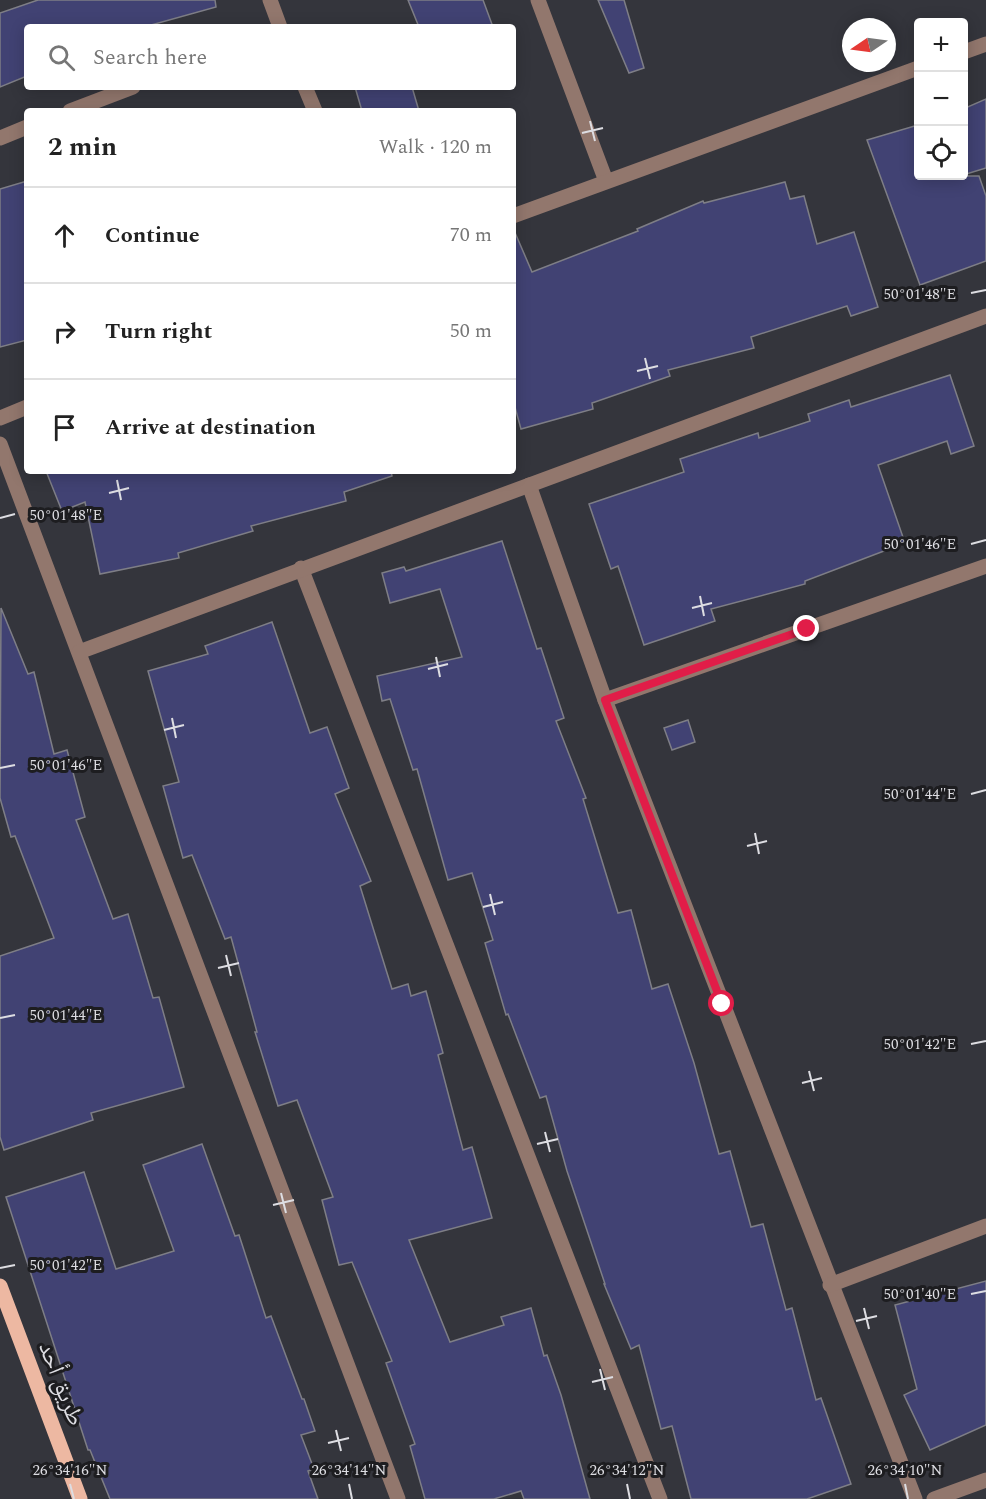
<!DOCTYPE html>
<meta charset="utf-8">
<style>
body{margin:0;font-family:Spectral,"Noto Naskh Arabic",serif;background:#f2f2f2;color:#222}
.controls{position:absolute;right:18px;top:18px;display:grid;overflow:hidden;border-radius:6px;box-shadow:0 3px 15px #0003}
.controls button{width:54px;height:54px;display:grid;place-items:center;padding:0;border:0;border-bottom:2px solid #e0e0e0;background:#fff;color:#222;font:30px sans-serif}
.compass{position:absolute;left:842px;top:18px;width:54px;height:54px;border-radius:50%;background:#fff;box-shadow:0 3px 15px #0003;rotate:257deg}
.stop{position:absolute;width:18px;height:18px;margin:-14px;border:4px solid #e11d48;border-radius:50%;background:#fff}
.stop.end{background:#e11d48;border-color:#fff;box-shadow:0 2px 6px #0008}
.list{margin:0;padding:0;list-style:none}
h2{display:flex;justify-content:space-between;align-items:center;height:78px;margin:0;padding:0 24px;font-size:26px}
h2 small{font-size:20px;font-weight:400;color:#767676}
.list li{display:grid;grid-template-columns:39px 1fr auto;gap:18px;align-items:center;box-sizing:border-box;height:96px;padding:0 24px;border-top:2px solid #e0e0e0}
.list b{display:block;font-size:22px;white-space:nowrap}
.list em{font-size:20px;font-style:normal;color:#767676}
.icon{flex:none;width:33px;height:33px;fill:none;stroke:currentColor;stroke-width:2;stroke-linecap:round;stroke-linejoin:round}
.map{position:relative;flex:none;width:986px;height:1499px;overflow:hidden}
.search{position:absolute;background:#fff;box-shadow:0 3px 15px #0003;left:24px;top:24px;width:492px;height:66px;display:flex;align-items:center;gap:15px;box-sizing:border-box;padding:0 21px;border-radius:6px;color:#767676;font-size:22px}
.panel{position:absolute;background:#fff;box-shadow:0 3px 15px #0003;left:24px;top:108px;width:492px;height:366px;border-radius:6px}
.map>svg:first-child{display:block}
.building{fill:#414273;stroke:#7e7e86;stroke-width:1.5}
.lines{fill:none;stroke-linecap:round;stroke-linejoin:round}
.minor{stroke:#92776d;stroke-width:15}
.major{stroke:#edb8a2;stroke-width:15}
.route{stroke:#e11d48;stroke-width:8}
.ticks{fill:none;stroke:#dddde2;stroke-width:2}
.labels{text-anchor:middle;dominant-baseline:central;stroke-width:6;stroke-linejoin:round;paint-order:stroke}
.street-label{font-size:24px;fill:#dddde2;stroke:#1d1d20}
.ticks-label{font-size:15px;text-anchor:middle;fill:#dddde2;stroke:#1d1d20;stroke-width:6;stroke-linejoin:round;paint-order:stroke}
</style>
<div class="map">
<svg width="986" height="1499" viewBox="0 0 986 1499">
<rect width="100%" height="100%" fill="#34353c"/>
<g class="building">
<path d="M38 0H215L216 7 144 27H27V76L0 87V13Z"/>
<path d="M408 0H483L493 27H419Z"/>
<path d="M598 0H624L644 68 629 73Z"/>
<path d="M355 87H412L419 111H362Z"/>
<path d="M986 99V168L963 175V109Z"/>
<path d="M918 125V176H979L986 196V261L920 285 867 140Z"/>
<path d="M27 181V340L0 347V189Z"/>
<path d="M785 182 790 199 804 196 817 244 854 232 878 307 851 316 847 306 751 337 754 348 668 370 670 376 592 403 593 409 521 429 513 400V228L532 272 638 231 637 229 703 201 704 203Z"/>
<path d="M950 375 974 446 951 454 947 441 878 465 905 543 805 581V584L711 609 715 621 644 645 618 566 611 569 589 504 684 472 680 459 758 433 759 438 810 421 808 414 849 400 851 407Z"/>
<path d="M46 471H391L392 476 344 492 346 501 251 526 253 531 178 553 179 558 100 574 85 502 62 511Z"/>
<path d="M502 541 537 649 541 648 564 718 556 721 586 798 583 799 618 913 631 910 652 989 668 984 694 1063 719 1154 730 1151 751 1227 763 1224 786 1310 792 1308 816 1400 821 1398 851 1484 807 1499H691L672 1426 661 1429 639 1345 631 1349 604 1284H605L567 1171 546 1096 540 1098 508 1014 506 1015 485 943 493 940 472 873 448 880 417 769 413 770 390 699 382 701 377 676 462 657 440 589 390 603 382 573 404 567 406 571Z"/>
<path d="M1 608 28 674 34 672 54 754 67 750 85 817 76 820 113 919 128 914 153 998 159 997 184 1087 91 1113 93 1120 4 1150 0 1137V956L54 938 15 836 11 837 0 798Z"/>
<path d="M272 622 310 733 327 727 349 788 335 794 371 881 360 886 392 989 408 984 411 996 426 991 443 1053 438 1055 463 1150 472 1147 492 1218 409 1240 450 1342 504 1325 501 1317 531 1308 544 1356 547 1355 561 1395 590 1499H524L521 1491 494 1499H425L410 1446 415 1444 386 1363 392 1361 352 1262 339 1265 322 1200 333 1197 297 1100 278 1106 255 1032H257L231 937 225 939 192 855 183 858 163 786 179 782 148 671 208 654 205 646Z"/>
<path d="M688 720 695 742 672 750 664 728Z"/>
<path d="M202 1144 235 1236 239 1235 266 1318 271 1316 302 1399H304L315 1431 301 1435 314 1469 308 1471 318 1499H110L90 1450H88L6 1197 84 1172 116 1269 174 1251 143 1165Z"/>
<path d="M986 1281V1425L930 1450 904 1395 917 1389 895 1305Z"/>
</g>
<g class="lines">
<g class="minor">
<path d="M270 0 280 27"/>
<path d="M538 0 606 181"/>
<path d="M964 52 986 44"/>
<path d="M305 87 315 111"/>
<path d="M70 111 133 87"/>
<path d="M0 138 27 127"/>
<path d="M513 216 918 68"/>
<path d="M0 418 27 407"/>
<path d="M0 444 398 1499"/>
<path d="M529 485 605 700 915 1499"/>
<path d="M301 568 660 1499"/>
<path d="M79 652 986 316"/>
<path d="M605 700 986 566"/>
<path d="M830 1285 986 1226"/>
<path d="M934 1499 986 1480"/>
</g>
<path class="major" d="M0 1286 80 1499"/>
</g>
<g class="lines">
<path class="route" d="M722 1004 605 700 807 629"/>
</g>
<path class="ticks" d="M590 121 595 141M582 133 603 128M971 293 986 290M645 358 650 379M637 371 658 366M117 480 121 500M109 493 129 488M0 518 15 514M971 544 986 540M700 596 704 616M692 608 712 603M436 657 440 677M428 669 448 664M172 718 176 738M164 730 184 725M0 768 15 765M971 794 986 790M755 833 759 854M747 846 767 841M490 894 495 915M483 907 503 902M226 955 231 976M218 968 239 963M0 1018 15 1015M971 1044 986 1041M809 1071 814 1091M802 1083 822 1078M545 1132 550 1152M537 1144 558 1139M281 1193 286 1213M273 1205 294 1200M0 1268 15 1265M971 1294 986 1291M864 1308 869 1329M856 1321 877 1316M600 1369 605 1390M592 1382 613 1377M336 1430 341 1451M328 1443 349 1438M70 1484 74 1499M349 1484 352 1499M627 1484 630 1499M905 1484 908 1499"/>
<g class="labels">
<g class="street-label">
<text transform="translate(61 1384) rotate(69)">طريق أحد</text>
</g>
</g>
<g class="ticks-label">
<text x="920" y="299">50°01'48"E</text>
<text x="66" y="520">50°01'48"E</text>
<text x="920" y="549">50°01'46"E</text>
<text x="66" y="770">50°01'46"E</text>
<text x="920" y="799">50°01'44"E</text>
<text x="66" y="1020">50°01'44"E</text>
<text x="920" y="1049">50°01'42"E</text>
<text x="66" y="1270">50°01'42"E</text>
<text x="920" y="1299">50°01'40"E</text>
<text x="70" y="1475">26°34'16"N</text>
<text x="349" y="1475">26°34'14"N</text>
<text x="627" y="1475">26°34'12"N</text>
<text x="905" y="1475">26°34'10"N</text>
</g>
</svg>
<div class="controls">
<button>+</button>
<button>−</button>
<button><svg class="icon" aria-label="locate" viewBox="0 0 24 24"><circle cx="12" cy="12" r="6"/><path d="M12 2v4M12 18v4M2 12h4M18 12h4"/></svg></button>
</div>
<svg class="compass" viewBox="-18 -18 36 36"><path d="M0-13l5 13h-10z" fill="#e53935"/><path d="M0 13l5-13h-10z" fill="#767676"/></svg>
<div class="stop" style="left:722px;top:1004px"></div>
<div class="stop end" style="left:807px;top:629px"></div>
<div class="search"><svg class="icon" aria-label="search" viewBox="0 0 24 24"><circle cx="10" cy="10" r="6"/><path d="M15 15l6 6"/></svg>Search here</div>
<section class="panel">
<h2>2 min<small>Walk · 120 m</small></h2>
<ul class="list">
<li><svg class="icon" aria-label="ahead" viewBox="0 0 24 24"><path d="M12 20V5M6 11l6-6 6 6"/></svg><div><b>Continue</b></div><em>70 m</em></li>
<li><svg class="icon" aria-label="right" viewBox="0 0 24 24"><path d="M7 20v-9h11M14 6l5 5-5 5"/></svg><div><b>Turn right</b></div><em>50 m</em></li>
<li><svg class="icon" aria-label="arrive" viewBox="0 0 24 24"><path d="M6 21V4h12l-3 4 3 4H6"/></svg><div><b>Arrive at destination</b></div></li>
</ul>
</section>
</div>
